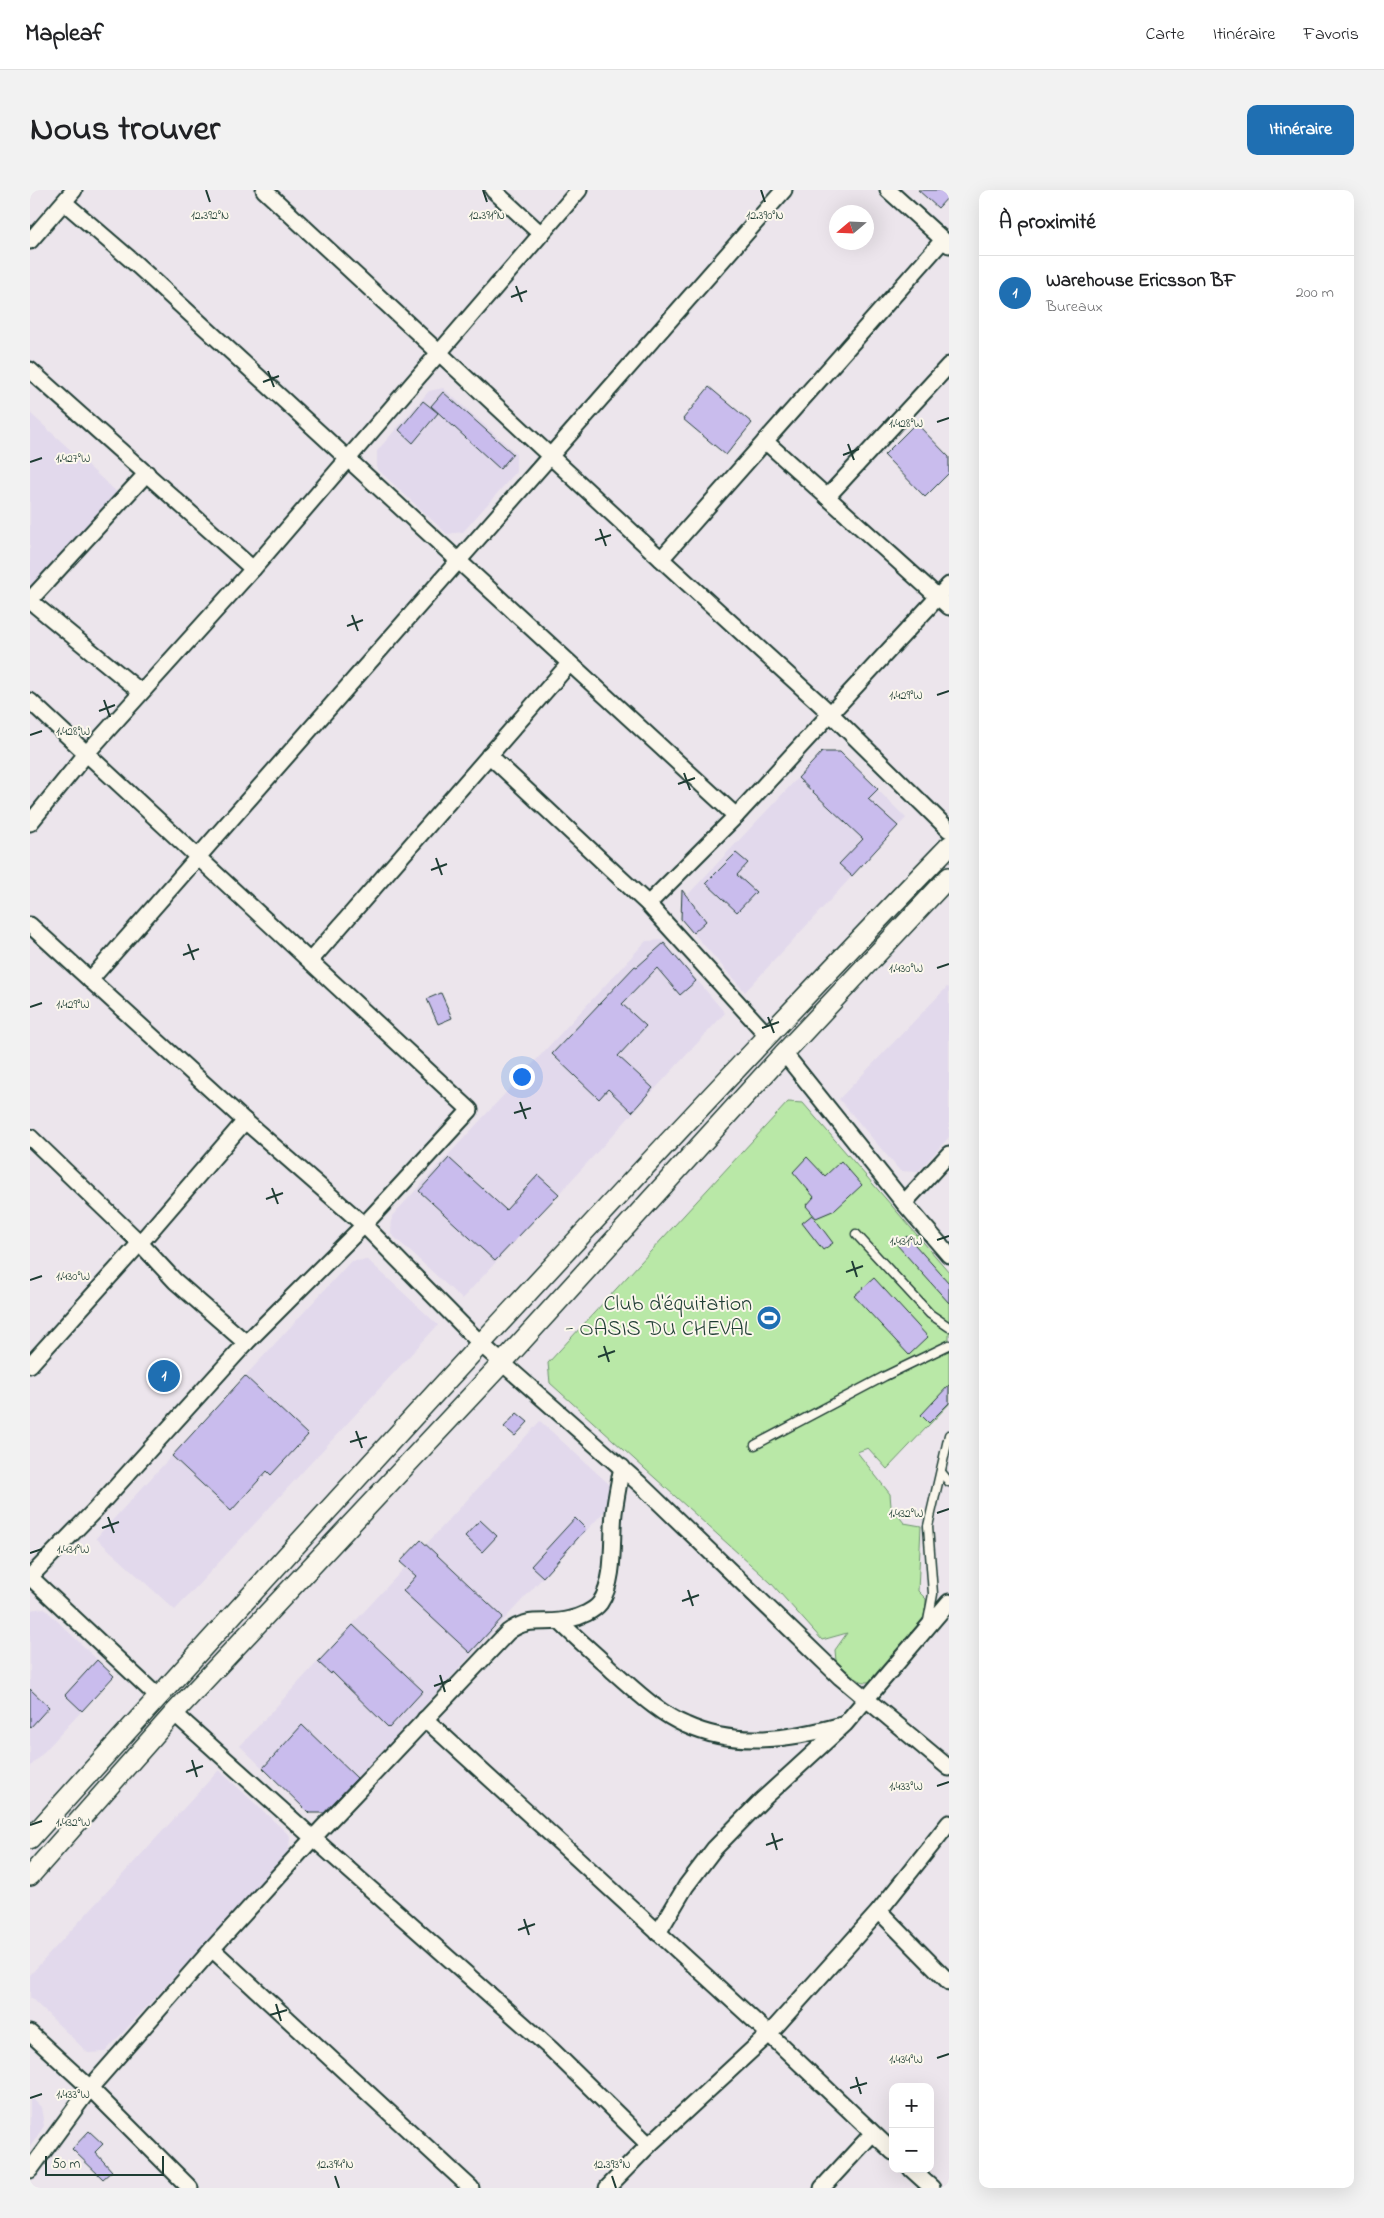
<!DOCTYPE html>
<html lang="fr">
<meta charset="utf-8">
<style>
body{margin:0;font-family:"Indie Flower",sans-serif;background:#f2f2f2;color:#202124}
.controls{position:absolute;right:15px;bottom:15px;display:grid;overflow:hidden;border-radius:10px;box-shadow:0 5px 20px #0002}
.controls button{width:45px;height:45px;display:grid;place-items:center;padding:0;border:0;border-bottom:1px solid #e0e0e0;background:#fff;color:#202124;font:25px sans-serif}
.compass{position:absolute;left:799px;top:15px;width:45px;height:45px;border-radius:50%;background:#fff;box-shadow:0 5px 20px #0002;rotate:251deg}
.scale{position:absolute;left:15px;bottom:12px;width:119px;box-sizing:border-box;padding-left:5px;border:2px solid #1f3d34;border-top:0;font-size:14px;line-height:18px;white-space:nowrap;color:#1f3d34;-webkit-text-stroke:4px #fbf7ec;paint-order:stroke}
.you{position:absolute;left:491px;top:886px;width:18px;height:18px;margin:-12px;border:4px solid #fff;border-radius:50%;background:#1a73e8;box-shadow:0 0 0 8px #1a73e833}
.badge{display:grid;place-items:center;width:32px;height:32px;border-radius:50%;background:#1f6fb2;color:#fff;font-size:16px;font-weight:700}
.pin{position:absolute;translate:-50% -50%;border:2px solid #fff;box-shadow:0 1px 5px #0006}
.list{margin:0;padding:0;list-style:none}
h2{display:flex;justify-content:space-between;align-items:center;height:65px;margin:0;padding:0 20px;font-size:21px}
h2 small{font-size:16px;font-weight:400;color:#757577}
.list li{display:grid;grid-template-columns:32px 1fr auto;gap:15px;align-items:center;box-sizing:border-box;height:75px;padding:0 20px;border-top:1px solid #e0e0e0}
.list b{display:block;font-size:19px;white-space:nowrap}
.list p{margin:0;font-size:16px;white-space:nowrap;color:#757577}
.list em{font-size:16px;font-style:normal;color:#757577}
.map{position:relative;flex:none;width:919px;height:1998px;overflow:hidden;border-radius:10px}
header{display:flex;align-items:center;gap:30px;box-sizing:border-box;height:70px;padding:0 25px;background:#fff;border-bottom:1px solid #e0e0e0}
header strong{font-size:24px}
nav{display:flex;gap:28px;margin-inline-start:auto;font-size:18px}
.intro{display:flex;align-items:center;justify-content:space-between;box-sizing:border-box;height:120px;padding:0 30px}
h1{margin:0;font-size:35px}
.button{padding:12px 22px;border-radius:10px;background:#1f6fb2;color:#fff;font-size:18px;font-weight:700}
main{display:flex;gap:30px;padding:0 30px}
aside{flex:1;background:#fff;border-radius:10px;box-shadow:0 5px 20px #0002}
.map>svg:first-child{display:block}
.built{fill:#e2d9ec}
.green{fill:#b9e8a7;stroke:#6c926e}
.building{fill:#c9bced;stroke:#1f3d34}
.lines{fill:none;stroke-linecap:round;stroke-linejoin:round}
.service-casing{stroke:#1f3d34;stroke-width:11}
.minor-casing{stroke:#1f3d34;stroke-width:19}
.tertiary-casing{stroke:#1f3d34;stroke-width:22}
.service{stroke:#fbf7ec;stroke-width:8}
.minor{stroke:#fbf7ec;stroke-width:15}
.tertiary{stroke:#fbf7ec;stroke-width:19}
.ticks{fill:none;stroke:#1f3d34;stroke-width:2}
.labels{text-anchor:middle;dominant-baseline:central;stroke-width:4;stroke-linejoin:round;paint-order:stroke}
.poi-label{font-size:22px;fill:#1f3d34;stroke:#fbf7ec;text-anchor:end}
.ticks-label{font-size:12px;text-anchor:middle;fill:#1f3d34;stroke:#fbf7ec;stroke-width:4;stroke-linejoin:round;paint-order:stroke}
</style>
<header>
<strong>Mapleaf</strong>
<nav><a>Carte</a><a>Itinéraire</a><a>Favoris</a></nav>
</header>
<div class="intro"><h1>Nous trouver</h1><a class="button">Itinéraire</a></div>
<main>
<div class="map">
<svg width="919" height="1998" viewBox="0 0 919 1998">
<rect width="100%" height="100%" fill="#ece5ec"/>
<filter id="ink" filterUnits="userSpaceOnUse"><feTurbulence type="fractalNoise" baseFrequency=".02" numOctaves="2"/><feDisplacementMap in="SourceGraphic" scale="10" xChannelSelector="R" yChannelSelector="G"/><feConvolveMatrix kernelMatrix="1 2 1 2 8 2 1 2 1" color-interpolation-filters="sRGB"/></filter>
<g filter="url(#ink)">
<g class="built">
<path d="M413 198 486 263V282L433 342 417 344 347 279V261L399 201Z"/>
<path d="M0 223 90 305 0 406Z"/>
<path d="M792 562H810L876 628 715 802 651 729V712Z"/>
<path d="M633 750 695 823 432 1109 361 1044 362 1026 616 751Z"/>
<path d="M917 797 919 798V947L888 982 870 981 809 909Z"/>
<path d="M338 1070 408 1135 145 1420 66 1348 321 1071Z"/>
<path d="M510 1231 580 1295 583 1312 295 1623H279L210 1556Z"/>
<path d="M14 1418 84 1486 0 1577V1420Z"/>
<path d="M189 1580 260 1646 259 1662 75 1862 58 1863 0 1807V1785Z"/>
<path d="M0 1906 11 1917 14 1936 0 1957Z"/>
</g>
<path class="green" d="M758 912 773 913 919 1082V1214L857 1279 838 1258 827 1262 860 1304 861 1316 874 1333 891 1336 888 1401 896 1409C896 1421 893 1432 887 1443 881 1454 849 1491 838 1492 826 1493 815 1478 806 1471L805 1460 817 1443 792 1450 741 1393 520 1193 518 1173Z"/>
<g class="building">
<path d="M888 0H919V6L908 18Z"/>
<path d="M679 197 722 233 696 265 653 229Z"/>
<path d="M413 202 483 264 470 279 401 216Z"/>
<path d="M393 211 408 223 383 253 369 240Z"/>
<path d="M886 233 919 267V283L895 307 854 265Z"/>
<path d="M792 562H810L848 599 838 609 868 636 822 686 809 674 833 649 768 588Z"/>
<path d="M706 663 718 673 707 685 726 702 707 722 676 693Z"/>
<path d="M652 700 676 731 663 743 651 729Z"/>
<path d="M634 753 666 791 650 805 627 778 592 814 616 836 588 866 623 898 602 922 578 899 569 909 522 864 605 776 607 777Z"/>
<path d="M411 803 422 828 408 834 397 809Z"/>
<path d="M777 967 795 986 811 971 832 995 805 1020 786 1028 776 1016 784 1007 763 982Z"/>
<path d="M419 968 476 1020 508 985 529 1004 465 1071 389 1001Z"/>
<path d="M782 1025 803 1053 793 1060 772 1033Z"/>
<path d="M877 1046 919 1093V1113L867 1055Z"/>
<path d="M844 1088 898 1147 879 1165 824 1106Z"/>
<path d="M215 1186 278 1245 241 1285 237 1281 201 1321 142 1266Z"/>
<path d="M919 1195V1213L899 1233 891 1225Z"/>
<path d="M487 1223 498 1232 485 1246 474 1237Z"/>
<path d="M545 1328 556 1339 513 1387 501 1376Z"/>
<path d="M450 1330 467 1346 452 1362 435 1346Z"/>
<path d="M391 1350 473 1427 440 1463 373 1401 386 1386 370 1372Z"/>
<path d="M323 1435 393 1501 359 1538 302 1482 301 1484 288 1472Z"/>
<path d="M67 1470 84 1486 52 1521 35 1505Z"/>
<path d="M0 1499 19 1517 0 1538Z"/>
<path d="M272 1535 327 1588 294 1623H279L233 1578Z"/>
<path d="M59 1941 73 1954 65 1962 82 1981 73 1989 42 1959Z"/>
</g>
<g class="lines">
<defs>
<g id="service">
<path d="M826 1044 900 1124 919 1137"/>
<path d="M725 1255 855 1186 919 1155"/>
<path d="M911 1282 919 1292"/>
<path d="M898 1431 903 1404 898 1336 919 1245"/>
</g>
<g id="minor">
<path d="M234 0 631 369 801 524 919 640"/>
<path d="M463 0 511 44"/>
<path d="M858 0 919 55"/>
<path d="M35 13 107 75 706 626"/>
<path d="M0 51 44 0"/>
<path d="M0 180 223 379"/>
<path d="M735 251 919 417"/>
<path d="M797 307 919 175"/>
<path d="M631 369 913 50"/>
<path d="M0 410 117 283"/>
<path d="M0 411 111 502"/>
<path d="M0 511 440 920 334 1035 216 1153 64 1321 0 1387"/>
<path d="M459 565 618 714 737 845"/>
<path d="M0 633 56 564 223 379 549 0"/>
<path d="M618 714 706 626 919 395"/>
<path d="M0 735 215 931 334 1035 452 1155 610 1294 810 1487 919 1578"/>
<path d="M280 771 539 474"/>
<path d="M60 790 754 0"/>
<path d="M754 863 874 1013 919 1065"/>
<path d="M0 947 110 1053 145 1091 216 1153"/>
<path d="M874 1013 919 964"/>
<path d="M0 1175 110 1053 215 931"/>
<path d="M0 1387 128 1507"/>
<path d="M530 1432C547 1449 565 1464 583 1481 605 1500 628 1523 656 1535 706 1558 762 1549 812 1535"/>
<path d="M144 1523 283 1648 521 1859 619 1955"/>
<path d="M395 1529 739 1844 863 1962"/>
<path d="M849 1721 919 1792"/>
<path d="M628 1743 656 1696 684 1659 732 1610 815 1534 919 1412"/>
<path d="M182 1759 441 1998"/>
<path d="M0 1843 60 1898 160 1998"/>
<path d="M881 1979 902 1998"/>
<path d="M0 1980 60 1898 182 1759 283 1648 478 1442C500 1425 516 1436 540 1429 550 1427 564 1421 570 1413 586 1390 581 1349 584 1323 586 1307 589 1292 592 1277"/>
<path d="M577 1998 619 1955 739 1844 849 1721 919 1633"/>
<path d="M792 1998 842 1944"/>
</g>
<g id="tertiary">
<path d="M0 1649C302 1314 606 981 919 656"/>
<path d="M0 1686 144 1523 473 1172 754 863 919 687"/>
</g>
</defs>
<use href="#service" class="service-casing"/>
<use href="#minor" class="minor-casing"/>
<use href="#tertiary" class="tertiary-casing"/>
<use href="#service" class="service"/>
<use href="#minor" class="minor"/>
<use href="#tertiary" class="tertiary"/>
</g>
</g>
<path class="ticks" d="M176 0 180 12M453 0 457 12M731 0 735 12M486 96 492 112M481 107 497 101M238 181 244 197M233 192 249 186M907 232 919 228M818 254 824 270M813 265 829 259M0 272 12 268M570 339 576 356M565 350 581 345M322 425 328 441M317 436 333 430M907 505 919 501M74 510 80 527M69 521 85 515M0 545 12 541M654 583 660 600M648 594 665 588M406 668 412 685M401 680 417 674M158 754 164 770M153 765 169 759M907 778 919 774M0 817 12 813M738 827 744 843M732 838 749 832M490 912 496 929M484 923 501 918M242 998 248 1014M236 1009 253 1003M907 1050 919 1046M822 1071 827 1087M816 1082 833 1076M0 1090 12 1086M574 1156 579 1172M568 1167 585 1161M326 1241 332 1258M320 1252 337 1247M907 1323 919 1319M78 1327 84 1343M72 1338 89 1332M0 1363 12 1359M658 1400 663 1416M652 1411 669 1405M410 1485 415 1502M404 1496 421 1490M162 1570 167 1587M156 1582 173 1576M907 1596 919 1592M0 1635 12 1631M742 1643 747 1660M736 1655 753 1649M494 1729 499 1745M488 1740 505 1734M246 1814 251 1831M240 1825 257 1820M907 1868 919 1864M826 1887 831 1904M820 1898 837 1893M0 1908 12 1904M305 1986 309 1998M582 1986 586 1998"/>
<defs>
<symbol id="stadium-disc" viewBox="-11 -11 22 22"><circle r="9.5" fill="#1f6fb2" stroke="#fbf7ec"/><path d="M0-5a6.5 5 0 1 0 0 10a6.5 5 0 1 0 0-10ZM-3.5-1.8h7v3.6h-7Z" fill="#fff"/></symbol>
</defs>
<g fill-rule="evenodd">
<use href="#stadium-disc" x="725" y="1114" width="28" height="28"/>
</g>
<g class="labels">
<g class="poi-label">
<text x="722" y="1115">Club d'équitation<tspan x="722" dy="25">- OASIS DU CHEVAL</tspan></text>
</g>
</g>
<g class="ticks-label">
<text x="180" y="29">12.392°N</text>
<text x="457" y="29">12.391°N</text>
<text x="735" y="29">12.390°N</text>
<text x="876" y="237">1.428°W</text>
<text x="43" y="272">1.427°W</text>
<text x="876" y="509">1.429°W</text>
<text x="43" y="545">1.428°W</text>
<text x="876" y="782">1.430°W</text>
<text x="43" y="818">1.429°W</text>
<text x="876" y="1055">1.431°W</text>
<text x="43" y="1090">1.430°W</text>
<text x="876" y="1327">1.432°W</text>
<text x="43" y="1363">1.431°W</text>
<text x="876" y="1600">1.433°W</text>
<text x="43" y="1636">1.432°W</text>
<text x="876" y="1873">1.434°W</text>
<text x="43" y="1908">1.433°W</text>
<text x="305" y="1978">12.394°N</text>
<text x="582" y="1978">12.393°N</text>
</g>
</svg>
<div class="controls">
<button>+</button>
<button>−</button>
</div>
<svg class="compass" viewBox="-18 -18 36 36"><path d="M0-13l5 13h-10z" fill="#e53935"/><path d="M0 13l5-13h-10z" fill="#757577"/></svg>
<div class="scale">50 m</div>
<div class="you"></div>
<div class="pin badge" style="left:134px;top:1186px">1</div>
</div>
<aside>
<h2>À proximité<small></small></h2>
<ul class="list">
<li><span class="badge">1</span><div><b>Warehouse Ericsson BF</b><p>Bureaux</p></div><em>200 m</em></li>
</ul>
</aside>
</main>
